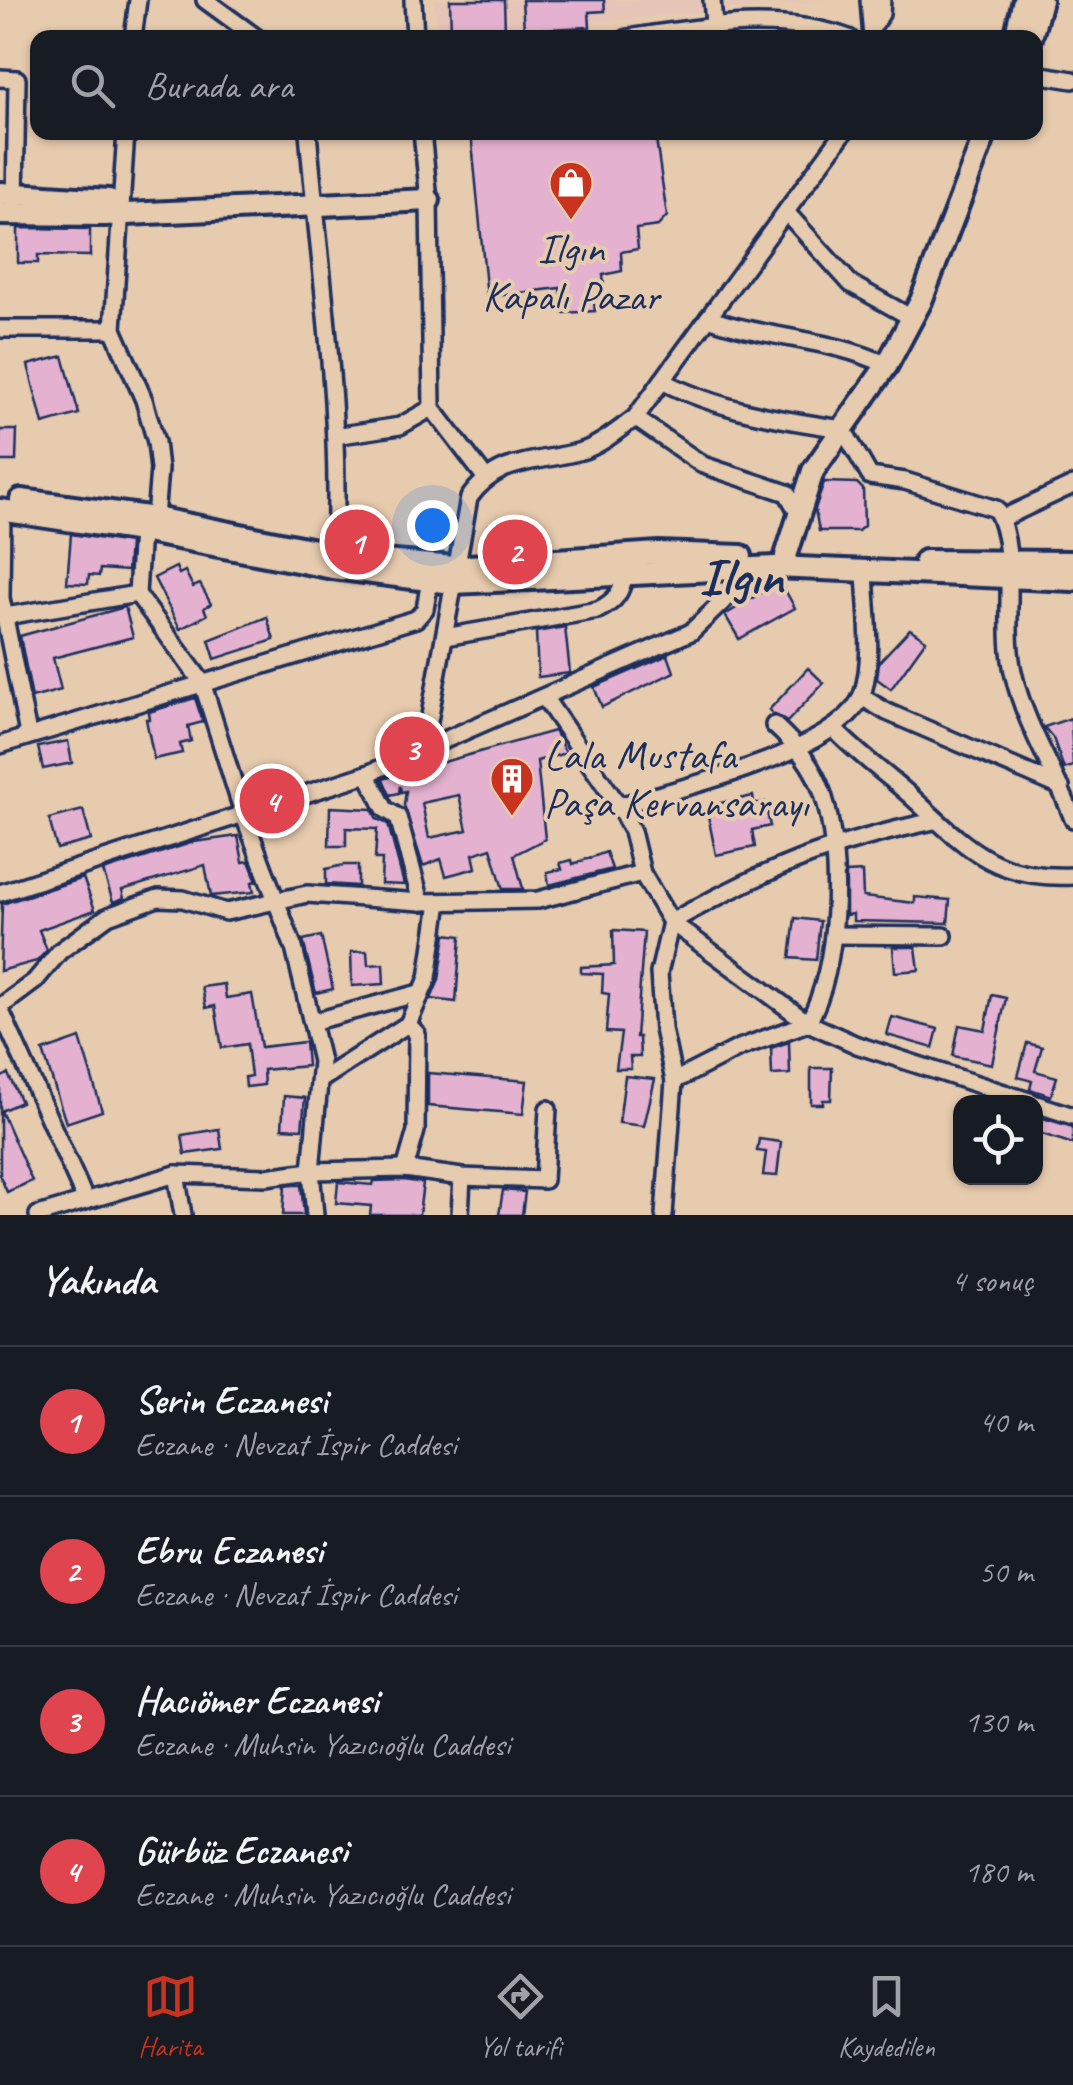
<!DOCTYPE html>
<html lang="tr">
<meta charset="utf-8">
<style>
body{margin:0;font-family:Caveat,sans-serif;background:#20242c;color:#f1f3f6}
.controls{position:absolute;right:30px;bottom:30px;display:grid;overflow:hidden;border-radius:20px;box-shadow:0 2px 8px #0004}
.controls button{width:90px;height:90px;display:grid;place-items:center;padding:0;border:0;border-bottom:2px solid #363941;background:#171b24;color:#f1f3f6;font:50px sans-serif}
.you{position:absolute;left:432px;top:525px;width:35px;height:35px;margin:-25px;border:8px solid #fff;border-radius:50%;background:#1a73e8;box-shadow:0 0 0 15px #1a73e833}
.badge{display:grid;place-items:center;width:65px;height:65px;border-radius:50%;background:#c8321e;color:#fff;font-size:32px;font-weight:700}
.pin{position:absolute;translate:-50% -50%;border:5px solid #fff;box-shadow:0 2px 10px #0006}
.list{margin:0;padding:0;list-style:none}
h2{display:flex;justify-content:space-between;align-items:center;height:130px;margin:0;padding:0 40px;font-size:42px}
h2 small{font-size:32px;font-weight:400;color:#9ea1a6}
.list li{display:grid;grid-template-columns:65px 1fr auto;gap:30px;align-items:center;box-sizing:border-box;height:150px;padding:0 40px;border-top:2px solid #363941}
.list b{display:block;font-size:38px;white-space:nowrap}
.list p{margin:0;font-size:32px;white-space:nowrap;color:#9ea1a6}
.list em{font-size:32px;font-style:normal;color:#9ea1a6}
.icon{flex:none;width:55px;height:55px;fill:none;stroke:currentColor;stroke-width:2;stroke-linecap:round;stroke-linejoin:round}
.map{position:relative;flex:none;width:1073px;height:1215px;overflow:hidden}
.search{position:absolute;background:#171b24;box-shadow:0 2px 8px #0004;left:30px;right:30px;top:30px;height:110px;display:flex;align-items:center;gap:25px;box-sizing:border-box;padding:0 35px;border-radius:20px;color:#9ea1a6;font-size:38px}
.sheet{height:730px;background:#171b24}
nav{display:flex;justify-content:space-around;align-items:center;box-sizing:border-box;height:140px;border-top:2px solid #363941;background:#171b24;font-size:28px;color:#9ea1a6}
nav a{display:grid;justify-items:center;gap:5px}
nav .on{color:#c8321e}
.map>svg:first-child{display:block}
.built{fill:#e6c4b8}
.building{fill:#e4b2d0;stroke:#1b2f5e;stroke-width:2.5;fill-rule:evenodd}
.lines{fill:none;stroke-linecap:round;stroke-linejoin:round}
.minor-casing{stroke:#1b2f5e;stroke-width:22}
.major-casing{stroke:#1b2f5e;stroke-width:28}
.minor{stroke:#e7cbae;stroke-width:15}
.major{stroke:#e7cbae;stroke-width:20}
.labels{text-anchor:middle;dominant-baseline:central;stroke-width:8;stroke-linejoin:round;paint-order:stroke}
.poi-label{font-size:42px;fill:#1b2f5e;stroke:#e7cbae}
.district-label{font-size:52px;font-weight:bold;fill:#1b2f5e;stroke:#e7cbae}
</style>
<div class="map">
<svg width="1073" height="1215" viewBox="0 0 1073 1215">
<rect width="100%" height="100%" fill="#e7cbae"/>
<filter id="ink" filterUnits="userSpaceOnUse"><feTurbulence type="fractalNoise" baseFrequency=".01" numOctaves="2"/><feDisplacementMap in="SourceGraphic" scale="20" xChannelSelector="R" yChannelSelector="G"/><feConvolveMatrix kernelMatrix="1 2 1 2 8 2 1 2 1" color-interpolation-filters="sRGB"/></filter>
<g filter="url(#ink)">
<path class="built" d="M434 0H826L439 37Z"/>
<g class="building">
<path d="M450 0H504L505 31 451 33Z"/>
<path d="M522 0H604L605 11 589 12 590 27 524 30Z"/>
<path d="M471 132H655L667 216 658 226 636 229 638 249 621 252 622 271 603 275 604 285 592 287 595 311 564 313 560 288 487 297Z"/>
<path d="M18 228 90 229V256L38 255V263H18Z"/>
<path d="M63 356 79 414 43 424 28 365Z"/>
<path d="M0 430H17L16 461H0Z"/>
<path d="M824 482 857 483 863 489 864 526 858 531H819L815 509Z"/>
<path d="M71 534 129 543 127 571 100 569 99 576 89 575 88 584 67 583Z"/>
<path d="M176 567 179 574 185 571 193 587 200 584 211 604 204 608 207 615 180 629 154 578Z"/>
<path d="M780 581 795 608 739 639 725 615Z"/>
<path d="M125 607 133 637 53 658 61 690 32 698 20 636Z"/>
<path d="M267 617 274 640 215 659 209 640Z"/>
<path d="M565 627 570 673 538 677 536 632Z"/>
<path d="M910 629 926 640 891 689 877 679 879 662Z"/>
<path d="M668 655 674 672 602 707 594 687Z"/>
<path d="M808 668 824 683 787 722 773 714 769 710Z"/>
<path d="M195 698 203 722 188 726 191 741 180 744 182 753 154 759 146 719H150L149 712Z"/>
<path d="M1071 718 1073 766 1064 769 1053 738 1044 727Z"/>
<path d="M554 731 566 753 537 761 545 839 514 855 523 889H503L491 848 473 854 476 868 446 876 441 859 423 866 404 805 406 791 401 792 400 786 399 793 390 795 383 779ZM459 795 467 830 429 838 422 803Z"/>
<path d="M68 741 72 763 43 769 38 747Z"/>
<path d="M753 796 754 804 765 802 770 826 752 830 755 847 716 855 706 806Z"/>
<path d="M330 807 372 809 377 819 388 824 404 885 381 884 382 859H375L377 829 346 828V846H329Z"/>
<path d="M83 810 91 840 57 849 49 819Z"/>
<path d="M238 836 243 862 249 861 257 881 252 882 254 892 211 896 205 865 122 890 124 898 113 902 103 871 194 842Z"/>
<path d="M606 852 612 869 549 885 547 872 562 869 560 863 572 860 573 864Z"/>
<path d="M344 865H358V886L326 884V869Z"/>
<path d="M862 872 863 897 915 903V897L950 900 948 923 853 921V914L846 915V873Z"/>
<path d="M83 878 95 910 39 930 47 950 37 961 0 971 2 904Z"/>
<path d="M795 918 820 921 816 960 790 958Z"/>
<path d="M613 930 644 932 636 1037H639L640 1057H630L631 1069H616L621 1033 606 1032 609 994 602 993 603 974 581 973V967L614 965Z"/>
<path d="M446 934 461 936 456 1002 431 999 439 980Z"/>
<path d="M321 936 333 989 316 993 303 940Z"/>
<path d="M893 947H916L919 970 895 972Z"/>
<path d="M367 951 368 965 383 964 384 984 352 986 351 952Z"/>
<path d="M224 984 226 998 252 994 261 1047 305 1042 307 1066 263 1070 264 1085 246 1087 245 1077 251 1076 247 1044 222 1048 215 1006 206 1008 202 987Z"/>
<path d="M992 995 1006 998 992 1064 953 1056 959 1025 985 1030Z"/>
<path d="M892 1017 938 1029 933 1048 887 1035Z"/>
<path d="M80 1038 102 1111 66 1123 43 1051Z"/>
<path d="M789 1042 790 1074 772 1075 771 1048Z"/>
<path d="M1027 1043 1042 1047 1035 1071 1057 1077 1051 1096 1030 1089 1032 1081 1018 1077Z"/>
<path d="M811 1068H832L831 1100H823V1104H811Z"/>
<path d="M428 1073 527 1081 523 1114 428 1106Z"/>
<path d="M8 1074 21 1102 1 1111 32 1181 7 1192 0 1176V1078Z"/>
<path d="M625 1076 655 1079 644 1126 619 1123Z"/>
<path d="M284 1096 305 1098 302 1129 282 1128Z"/>
<path d="M1036 1116 1073 1127V1144L1036 1132Z"/>
<path d="M219 1129 222 1149 185 1154 182 1135Z"/>
<path d="M759 1139 781 1142 777 1176 763 1175 766 1152 757 1151Z"/>
<path d="M404 1180 423 1183 419 1215H370L371 1206 336 1203 338 1182 373 1185 374 1181Z"/>
<path d="M293 1185H301L304 1215H283L285 1186Z"/>
<path d="M503 1190 525 1192 522 1215H499Z"/>
</g>
<g class="lines">
<defs>
<g id="minor">
<path d="M205 0 257 38"/>
<path d="M413 0 415 38"/>
<path d="M712 0 714 24"/>
<path d="M869 0 872 38"/>
<path d="M873 26 881 14 882 0"/>
<path d="M133 38 138 0"/>
<path d="M627 38C699 27 779 13 849 38"/>
<path d="M1036 74 1073 80"/>
<path d="M0 78 17 79 15 203"/>
<path d="M126 132 113 329 144 400 156 442 159 469 155 518"/>
<path d="M308 132C320 276 343 417 334 562"/>
<path d="M422 132 429 200 432 408 484 476"/>
<path d="M786 212 851 284 912 318"/>
<path d="M708 318C767 339 830 338 887 365"/>
<path d="M0 329H113"/>
<path d="M662 381C718 410 781 420 843 429L870 476 905 481 996 509C1020 554 1001 624 1014 676 1025 725 1056 772 1073 819"/>
<path d="M635 418 703 465 787 493 798 513"/>
<path d="M335 436 400 426 432 408"/>
<path d="M2 510 1 598 28 734"/>
<path d="M1001 519 1073 485"/>
<path d="M141 531 137 594 202 682 244 816 294 948 321 1061 311 1171 315 1215"/>
<path d="M0 617 137 594"/>
<path d="M445 637 598 610C616 601 622 592 625 572"/>
<path d="M544 697 619 806 632 831 642 873 671 922 808 1023 857 1045 1032 1102"/>
<path d="M862 697 887 712 1061 787"/>
<path d="M833 728C858 755 887 774 914 799 967 848 996 880 1073 876"/>
<path d="M0 745 416 619 425 609 430 580"/>
<path d="M424 749 469 498C499 456 536 464 581 451 600 446 619 429 635 418L844 132"/>
<path d="M367 774 385 809 398 817 421 902"/>
<path d="M619 806C674 789 846 752 863 692 874 654 866 609 865 570"/>
<path d="M0 893 367 774 691 632 738 587 770 570"/>
<path d="M835 935 944 936"/>
<path d="M0 1007 35 981 60 951 108 916 158 898 183 899 226 912 307 894 421 902 538 900 642 873"/>
<path d="M0 1009 85 1199"/>
<path d="M312 1022 419 993"/>
<path d="M322 1079 408 1024"/>
<path d="M674 1081 739 1048 808 1023C840 964 843 857 823 794 813 765 796 745 774 725"/>
<path d="M1036 1104 1073 1116"/>
<path d="M405 1169 416 1131 417 1034 408 1024 428 978 439 902"/>
<path d="M176 1174 183 1215"/>
<path d="M38 1215 176 1174 266 1177 311 1171 405 1169 462 1177 544 1180 548 1109"/>
<path d="M460 1215 462 1177"/>
<path d="M664 1215 674 1081 663 1029 659 973 671 922C765 869 829 843 934 821"/>
</g>
<g id="major">
<path d="M1015 38 1024 0"/>
<path d="M1031 38 1041 0"/>
<path d="M0 193 109 200 121 214"/>
<path d="M0 214 105 215 429 200"/>
<path d="M21 500 155 518 360 559 454 567 659 553 741 556"/>
<path d="M0 510 141 531 333 568 453 583 775 567 1073 580"/>
<path d="M786 556 813 471 887 365 921 301 986 132"/>
<path d="M925 561 1073 562"/>
</g>
</defs>
<use href="#minor" class="minor-casing"/>
<use href="#major" class="major-casing"/>
<use href="#minor" class="minor"/>
<use href="#major" class="major"/>
</g>
</g>
<defs>
<symbol id="shop-pin" viewBox="-11 -11 22 30"><path d="M0 17L-7.5 6A9.5 9.5 0 1 1 7.5 6Z" fill="#c8321e" stroke="#e7cbae"/><path d="M-5-2.5h2.3a2.7 3.5 0 0 1 5.4 0H5L5.5 6h-11ZM-1.5-2.5h3a1.5 2.3 0 0 0-3 0Z" fill="#fff"/></symbol>
<symbol id="building-pin" viewBox="-11 -11 22 30"><path d="M0 17L-7.5 6A9.5 9.5 0 1 1 7.5 6Z" fill="#c8321e" stroke="#e7cbae"/><path d="M-4-6H4V6H1V3H-1V6H-4ZM-2.5-4.3h1.7v1.8h-1.7ZM.8-4.3h1.7v1.8H.8ZM-2.5-1h1.7V.8h-1.7ZM.8-1h1.7V.8H.8Z" fill="#fff"/></symbol>
</defs>
<g fill-rule="evenodd">
<use href="#shop-pin" x="546" y="158" width="50" height="68"/>
<use href="#building-pin" x="487" y="754" width="50" height="68"/>
</g>
<g class="labels">
<g class="poi-label">
<text x="571" y="248">Ilgın<tspan x="571" dy="48">Kapalı Pazar</tspan></text>
<text x="544" y="755" text-anchor="start">Lala Mustafa<tspan x="544" dy="48">Paşa Kervansarayı</tspan></text>
</g>
<g class="district-label">
<text x="741" y="577">Ilgın</text>
</g>
</g>
</svg>
<div class="controls">
<button><svg class="icon" aria-label="locate" viewBox="0 0 24 24"><circle cx="12" cy="12" r="6"/><path d="M12 2v4M12 18v4M2 12h4M18 12h4"/></svg></button>
</div>
<div class="you"></div>
<div class="pin badge" style="left:357px;top:542px;background:#e0444e">1</div>
<div class="pin badge" style="left:515px;top:552px;background:#e0444e">2</div>
<div class="pin badge" style="left:412px;top:749px;background:#e0444e">3</div>
<div class="pin badge" style="left:272px;top:801px;background:#e0444e">4</div>
<div class="search"><svg class="icon" aria-label="search" viewBox="0 0 24 24"><circle cx="10" cy="10" r="6"/><path d="M15 15l6 6"/></svg>Burada ara</div>
</div>
<section class="sheet">
<h2>Yakında<small>4 sonuç</small></h2>
<ul class="list">
<li><span class="badge" style="background:#e0444e">1</span><div><b>Serin Eczanesi</b><p>Eczane · Nevzat İspir Caddesi</p></div><em>40 m</em></li>
<li><span class="badge" style="background:#e0444e">2</span><div><b>Ebru Eczanesi</b><p>Eczane · Nevzat İspir Caddesi</p></div><em>50 m</em></li>
<li><span class="badge" style="background:#e0444e">3</span><div><b>Hacıömer Eczanesi</b><p>Eczane · Muhsin Yazıcıoğlu Caddesi</p></div><em>130 m</em></li>
<li><span class="badge" style="background:#e0444e">4</span><div><b>Gürbüz Eczanesi</b><p>Eczane · Muhsin Yazıcıoğlu Caddesi</p></div><em>180 m</em></li>
</ul>
</section>
<nav>
<a class="on"><svg class="icon" aria-label="map" viewBox="0 0 24 24"><path d="M3 6l6-2 6 2 6-2v14l-6 2-6-2-6 2zM9 4v14M15 6v14"/></svg>Harita</a>
<a><svg class="icon" aria-label="directions" viewBox="0 0 24 24"><path d="M12 3l9 9-9 9-9-9zM9 14v-3h6M13 9l2 2-2 2"/></svg>Yol tarifi</a>
<a><svg class="icon" aria-label="saved" viewBox="0 0 24 24"><path d="M7 4h10v16l-5-4-5 4z"/></svg>Kaydedilen</a>
</nav>
